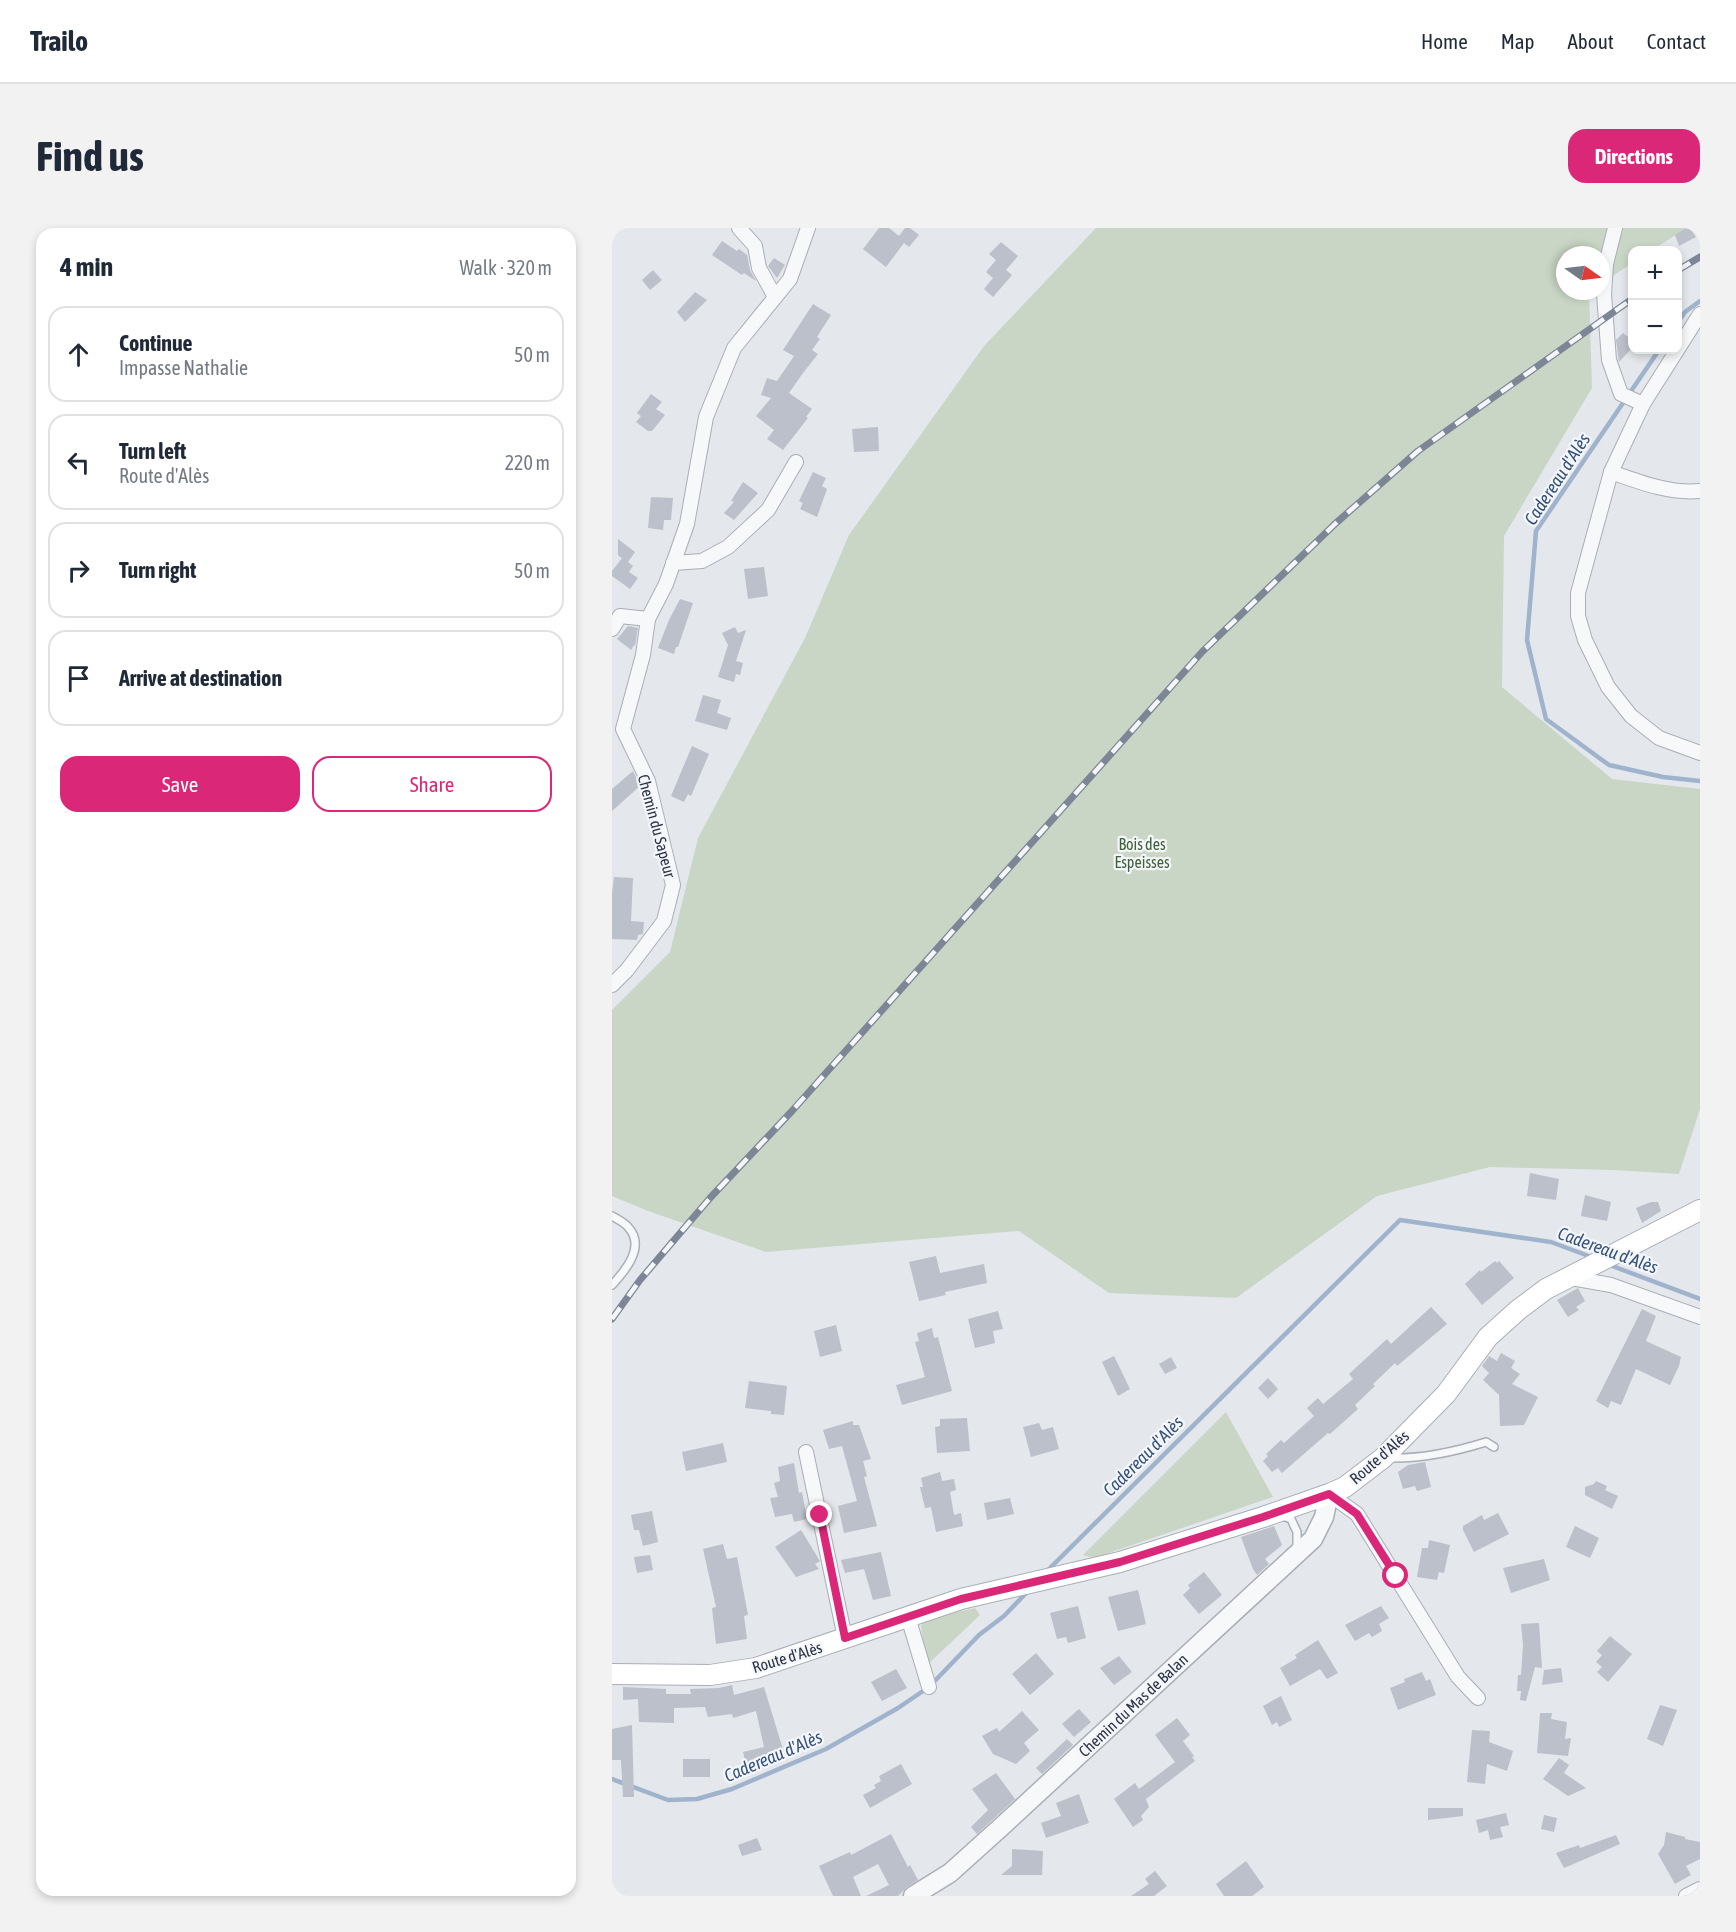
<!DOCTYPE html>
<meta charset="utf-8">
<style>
body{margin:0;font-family:"Asap Condensed",sans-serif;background:#f2f2f3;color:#1f2937}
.controls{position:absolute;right:18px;top:18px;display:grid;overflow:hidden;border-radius:12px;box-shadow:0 3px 9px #0003}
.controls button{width:54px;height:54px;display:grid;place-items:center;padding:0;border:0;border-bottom:2px solid #e0e1e3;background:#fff;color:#1f2937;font:30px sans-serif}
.compass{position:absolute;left:944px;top:18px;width:54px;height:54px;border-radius:50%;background:#fff;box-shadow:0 3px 9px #0003;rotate:104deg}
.stop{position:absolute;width:18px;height:18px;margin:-14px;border:4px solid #db2777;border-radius:50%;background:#fff}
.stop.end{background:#db2777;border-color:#fff;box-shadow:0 2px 6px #0008}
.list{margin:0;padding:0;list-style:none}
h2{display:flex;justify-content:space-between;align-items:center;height:78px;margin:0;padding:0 24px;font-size:26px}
h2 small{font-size:20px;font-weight:400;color:#747a83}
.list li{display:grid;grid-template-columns:39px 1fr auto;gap:18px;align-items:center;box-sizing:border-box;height:96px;margin:0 12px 12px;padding:0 12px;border:2px solid #e0e1e3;border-radius:18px}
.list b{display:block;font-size:22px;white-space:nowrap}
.list p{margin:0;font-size:20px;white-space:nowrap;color:#747a83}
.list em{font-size:20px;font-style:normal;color:#747a83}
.actions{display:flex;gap:12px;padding:18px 24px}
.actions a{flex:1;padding:14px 0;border:2px solid #db2777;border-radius:18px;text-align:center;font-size:21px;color:#db2777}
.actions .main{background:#db2777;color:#fff}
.icon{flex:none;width:33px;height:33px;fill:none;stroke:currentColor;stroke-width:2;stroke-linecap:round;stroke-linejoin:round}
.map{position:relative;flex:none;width:1088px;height:1668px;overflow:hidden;border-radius:18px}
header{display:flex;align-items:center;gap:36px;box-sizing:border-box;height:84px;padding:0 30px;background:#fff;border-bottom:2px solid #e0e1e3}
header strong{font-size:28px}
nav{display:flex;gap:33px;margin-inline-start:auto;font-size:21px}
.intro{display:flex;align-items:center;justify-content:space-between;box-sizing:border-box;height:144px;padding:0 36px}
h1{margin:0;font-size:42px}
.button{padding:15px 27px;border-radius:18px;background:#db2777;color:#fff;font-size:21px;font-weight:700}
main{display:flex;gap:36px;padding:0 36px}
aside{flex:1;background:#fff;border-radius:18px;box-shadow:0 3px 9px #0003}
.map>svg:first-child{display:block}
.green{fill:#c9d6c5}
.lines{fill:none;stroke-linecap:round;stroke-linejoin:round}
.stream{stroke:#9fb4cc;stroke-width:4.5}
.building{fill:#bbc0ca}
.service-casing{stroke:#a9aeb7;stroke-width:10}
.minor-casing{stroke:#a9aeb7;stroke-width:16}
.tertiary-casing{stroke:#a9aeb7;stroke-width:21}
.secondary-casing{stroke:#a9aeb7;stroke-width:22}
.service{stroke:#f7f8fa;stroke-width:7}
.minor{stroke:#f7f8fa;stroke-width:14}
.tertiary{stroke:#f7f8fa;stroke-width:18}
.secondary{stroke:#fff;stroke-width:20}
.rail-casing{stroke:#7d8696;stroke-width:7}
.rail{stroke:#f4f6f9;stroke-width:4.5;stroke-dasharray:14;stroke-linecap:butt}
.route{stroke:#db2777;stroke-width:8}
.labels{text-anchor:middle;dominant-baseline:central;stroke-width:4.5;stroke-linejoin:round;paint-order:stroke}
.street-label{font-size:16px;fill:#2b3445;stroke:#f4f6f9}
.park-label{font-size:16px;fill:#3f6138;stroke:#f4f6f9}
.water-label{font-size:18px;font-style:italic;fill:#34527a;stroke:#f4f6f9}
</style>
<header>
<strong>Trailo</strong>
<nav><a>Home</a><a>Map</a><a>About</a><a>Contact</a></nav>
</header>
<div class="intro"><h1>Find us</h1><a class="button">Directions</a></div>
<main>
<aside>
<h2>4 min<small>Walk · 320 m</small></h2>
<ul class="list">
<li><svg class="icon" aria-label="ahead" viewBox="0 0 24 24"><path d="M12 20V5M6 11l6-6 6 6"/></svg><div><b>Continue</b><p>Impasse Nathalie</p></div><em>50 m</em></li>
<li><svg class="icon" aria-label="left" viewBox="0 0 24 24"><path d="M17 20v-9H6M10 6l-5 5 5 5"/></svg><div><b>Turn left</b><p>Route d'Alès</p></div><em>220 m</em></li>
<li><svg class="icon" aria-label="right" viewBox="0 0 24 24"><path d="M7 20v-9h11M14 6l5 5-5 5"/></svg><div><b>Turn right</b></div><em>50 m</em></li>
<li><svg class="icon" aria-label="arrive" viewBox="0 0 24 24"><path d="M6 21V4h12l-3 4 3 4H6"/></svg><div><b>Arrive at destination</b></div></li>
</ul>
<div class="actions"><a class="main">Save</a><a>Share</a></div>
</aside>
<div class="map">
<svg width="1088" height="1668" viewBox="0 0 1088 1668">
<rect width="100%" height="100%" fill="#e4e7ec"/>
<g class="green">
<path d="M484 0H1075L1040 22H1020V35L989 56V27H953V63H978L977 64 980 160 892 308 890 459 1000 551 1088 561V881L1067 946 1001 942 878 939 765 968 624 1070 497 1065 407 1003 154 1024 36 983 0 968V782L58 724 86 610 193 410 237 307 372 118Z"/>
<path d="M614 1184 661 1269 482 1330 471 1327Z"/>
<path d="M363 1380 368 1387 314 1438 309 1397 318 1390Z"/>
</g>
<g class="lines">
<g class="stream">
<path d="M1066 94 1073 84 1088 73"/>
<path d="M1047 122 924 303 915 412 934 491 997 537 1051 549 1088 553"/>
<path d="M995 1036 1088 1071"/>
<path d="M435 1343 788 992 939 1014 982 1030"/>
<path d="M0 1551 56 1572 85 1571 120 1561 214 1521 286 1480 317 1459 367 1407 392 1388 417 1362"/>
</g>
</g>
<g class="building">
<path d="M267 0H277L287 8 293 0H298L307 7 297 19 292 15 274 39 251 21Z"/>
<path d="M1074 0H1078L1084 9 1067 18 1063 7Z"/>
<path d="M110 13 125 23 127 21 135 27 138 42 144 53 132 45 130 47 100 27Z"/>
<path d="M389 14 406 28 394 42 400 47 381 69 372 61 381 50 374 44 384 32 377 26Z"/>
<path d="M162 30 173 37 165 50 156 38Z"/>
<path d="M41 42 50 52 38 62 30 52Z"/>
<path d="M83 64 95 72 73 94 65 84Z"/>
<path d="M201 76 219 87 205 109 208 111 200 122 206 126 191 145 177 165 200 181 194 189 196 190 171 222 155 211 162 202 144 188 159 170 149 167 155 150 165 153 182 128 171 122Z"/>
<path d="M1011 105 1020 112V120L1007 134 1004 112Z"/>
<path d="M39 166 50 174 44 181 53 187 40 203H36L24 194 29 188 25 185Z"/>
<path d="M266 199 267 223 242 224 240 201Z"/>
<path d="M201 244 214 250 210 258 215 261 205 289 188 281 191 275 187 273Z"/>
<path d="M131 254 146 265 122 292 112 285 122 274 119 273Z"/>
<path d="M39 269 61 270 59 292H52L51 302 36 300Z"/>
<path d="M6 311 23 324 16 334 21 338 17 344 26 350 18 361 0 348V343L10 330 13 333 6 327Z"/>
<path d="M152 339 156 368 136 371 132 341Z"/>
<path d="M68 371 81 375 66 419H64L62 426 46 420 57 392Z"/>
<path d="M16 398 26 400 23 418 22 417 19 422 5 411Z"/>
<path d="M123 399 126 405 134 402 124 433 131 435 128 447 124 446 122 454 106 449 116 417 110 405Z"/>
<path d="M91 467 109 472 105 485 119 490 115 502 83 493Z"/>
<path d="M80 518 97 526 79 568 76 566 72 574 59 568Z"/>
<path d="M21 543 28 558 0 583V561Z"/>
<path d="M2 649 21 650 19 693 32 694 31 706 26 707 25 712 0 711V665Z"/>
<path d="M918 945 947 951 944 972 915 968Z"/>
<path d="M973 967 999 974 995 993 969 988Z"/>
<path d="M1039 974H1046L1049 983 1030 995 1024 980Z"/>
<path d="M324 1028 328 1045 372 1036 375 1055 333 1064 334 1067 307 1073 297 1034Z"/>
<path d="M883 1033 885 1035 887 1033 902 1050 870 1077 853 1056 868 1042 869 1044Z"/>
<path d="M966 1060 973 1073 964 1079 967 1082 956 1089 945 1072Z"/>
<path d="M819 1079 835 1096 785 1138 783 1135 761 1156 763 1158 743 1177 746 1181 718 1206 716 1205 670 1245 666 1240 660 1244 651 1233 656 1228 654 1226 669 1212 672 1215 702 1188 695 1180 706 1170 711 1176 741 1151 737 1146 775 1111 779 1116Z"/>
<path d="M1030 1081 1044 1088 1034 1113 1069 1129 1067 1138 1058 1157 1024 1141 1009 1177 999 1173 996 1180 984 1173Z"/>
<path d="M386 1083 391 1101 381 1103 383 1115 363 1120 356 1091Z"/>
<path d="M224 1097 230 1123 208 1129 202 1103Z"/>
<path d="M320 1100 322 1110 326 1109 340 1163 290 1177 284 1157 313 1149 303 1114 307 1113 305 1105Z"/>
<path d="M889 1125 903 1133 899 1140 908 1146 900 1156 926 1169 912 1197 888 1198 887 1167 871 1152 877 1145 870 1138 877 1128 885 1133Z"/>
<path d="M502 1128 518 1161 506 1168 490 1134Z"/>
<path d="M559 1129 565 1140 553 1146 547 1136Z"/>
<path d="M656 1150 666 1161 656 1171 646 1160Z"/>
<path d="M137 1153 175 1158 172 1187 159 1186V1183L133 1180Z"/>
<path d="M355 1190 358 1223 325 1225 323 1199 328 1198V1191Z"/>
<path d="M241 1193V1197H247L259 1231 251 1233 255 1248 252 1249 265 1298 232 1305 226 1278 245 1273 230 1218 217 1221 211 1202Z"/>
<path d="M427 1195 430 1202 441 1199 447 1221 419 1229 411 1199Z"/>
<path d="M111 1215 115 1234 74 1243 70 1224Z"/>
<path d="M813 1234 819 1259 805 1263 803 1258 791 1261 786 1244 796 1237Z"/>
<path d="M182 1235 187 1265 190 1264 195 1291 182 1294 180 1286 163 1289 158 1270 166 1269 162 1255 168 1253 166 1239Z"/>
<path d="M328 1244 330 1253 342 1251 344 1262 338 1264 342 1287 349 1285 351 1298 324 1304 319 1279 313 1280 308 1259H311L309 1250Z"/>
<path d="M984 1253 995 1258 993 1262 1006 1268 1000 1281 973 1267V1259L982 1256Z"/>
<path d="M398 1270 402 1286 375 1292 372 1275Z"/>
<path d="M40 1283 46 1314 31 1318 27 1302H22L19 1287Z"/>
<path d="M886 1285 897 1306 862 1324 851 1302V1298L870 1287 872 1292Z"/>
<path d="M662 1298 670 1317 653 1331 657 1336 645 1347 641 1341 629 1309Z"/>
<path d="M963 1298 987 1310 978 1330 954 1319Z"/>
<path d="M189 1302 208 1333 203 1336 207 1341 184 1349 163 1319Z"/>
<path d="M817 1312 838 1317 832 1345 827 1344 825 1352 805 1349 810 1320H816Z"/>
<path d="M111 1316 115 1331 125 1329 136 1387 132 1388 135 1411 104 1416 100 1380 104 1379 91 1321Z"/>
<path d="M269 1324 279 1368 261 1372 252 1341 233 1345 229 1332Z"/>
<path d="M38 1327 41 1342 25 1345 22 1329Z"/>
<path d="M932 1331 938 1352 899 1365 891 1340Z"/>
<path d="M592 1344 610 1367 587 1386 571 1367 578 1360 576 1357Z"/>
<path d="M526 1362 534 1396 506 1403 496 1369Z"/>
<path d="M466 1378 474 1410 456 1415 454 1409 445 1411 438 1385Z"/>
<path d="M769 1378 777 1390 767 1396 770 1403 760 1409 757 1405 743 1413 733 1397Z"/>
<path d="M927 1395 930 1440 923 1439 914 1473 908 1472 909 1463H905L906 1447H909L911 1417 909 1396Z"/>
<path d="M998 1408 1020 1426 996 1454 985 1444 990 1439 984 1434 990 1427 985 1423Z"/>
<path d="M706 1412 726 1445 715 1451 708 1441 678 1458 668 1440 685 1430 683 1427Z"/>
<path d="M424 1425 442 1446 418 1467 400 1446Z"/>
<path d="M507 1428 520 1444 502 1457 488 1440Z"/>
<path d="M949 1440 951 1454 930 1457 932 1442Z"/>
<path d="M284 1441 295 1460 270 1473 259 1454Z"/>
<path d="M810 1444 814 1453 818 1451 824 1467 786 1482 778 1460 793 1454 792 1451Z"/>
<path d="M120 1457 122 1467 152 1459 173 1528 136 1544 131 1524 152 1519 144 1483 121 1490 120 1486 96 1489 93 1479 62 1480V1495L27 1494 26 1471 11 1472V1459L54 1461V1466H79L78 1461 107 1460Z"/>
<path d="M669 1468 680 1492 667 1499 665 1494 660 1497 651 1478Z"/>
<path d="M1048 1477 1065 1482 1051 1518 1035 1511Z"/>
<path d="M467 1481 479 1494 462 1509 450 1496Z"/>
<path d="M410 1483 427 1502 412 1515 418 1523 404 1536 381 1526 370 1508 385 1500 387 1504Z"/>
<path d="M928 1485H940L939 1491 955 1494 953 1511 959 1510 956 1528 925 1525Z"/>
<path d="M565 1490 578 1507 571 1513 582 1528 580 1529 583 1533 534 1571 537 1579 529 1588 531 1592 521 1599 502 1571 523 1555 527 1561 563 1534 543 1507Z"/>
<path d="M20 1497 22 1569H11L9 1532H0V1501Z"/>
<path d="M860 1502 878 1503 877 1514 901 1523 895 1543 875 1536 873 1556 855 1554Z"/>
<path d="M455 1511 461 1517 430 1546 424 1540Z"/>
<path d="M947 1530 957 1537 952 1545 974 1560 956 1568 931 1551Z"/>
<rect x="71" y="1531" width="27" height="18"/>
<path d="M289 1536 300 1556 258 1580 251 1567 264 1560 262 1557 269 1553 267 1548Z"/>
<path d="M384 1545 403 1571 365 1606 359 1599 376 1582 360 1561Z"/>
<path d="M467 1566 477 1595 434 1610 429 1595 449 1588 444 1575Z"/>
<path d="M816 1580H851V1588L816 1592Z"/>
<path d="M894 1585 897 1597 888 1599 891 1609 878 1612 876 1602 867 1605 864 1592Z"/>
<path d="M932 1587 945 1590 942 1604 929 1601Z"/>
<path d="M1054 1604 1073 1609V1611L1088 1614V1631L1074 1638 1079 1647 1063 1656 1046 1626 1052 1617Z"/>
<path d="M279 1606 296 1639 298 1637 306 1652 295 1659 286 1668H254L277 1657 266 1636 241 1649 249 1668H221L207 1638 238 1624 239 1627Z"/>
<path d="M1004 1607 1008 1616 952 1640 944 1625 967 1617 968 1620Z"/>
<path d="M145 1610 150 1622 130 1628 126 1617Z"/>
<path d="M400 1621 431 1623 430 1647H389L400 1638Z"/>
<path d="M634 1633 652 1659 640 1668H612L604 1656Z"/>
<path d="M543 1643 555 1658 542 1668H519L537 1656 533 1651Z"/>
</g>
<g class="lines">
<defs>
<g id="service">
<path d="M0 988C5 991 12 994 16 999 34 1018 14 1042 0 1057"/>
<path d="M777 1230C811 1231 842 1224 874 1214L882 1219"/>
<path d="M668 1287 679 1291 685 1304V1321"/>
</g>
<g id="minor">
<path d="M127 0 143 18 147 40 163 69"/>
<path d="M1003 0 994 36 992 66 997 132 1009 166 1031 176"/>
<path d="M1088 86 1031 176 999 244 966 365V388L973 412 996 459 1019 488 1047 510 1088 525"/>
<path d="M999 244C1027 254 1058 266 1088 263"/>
<path d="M61 335 90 333 116 319 156 282 184 234"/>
<path d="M0 401 8 388 36 391 54 356 75 296 94 189 122 120 178 51 196 0"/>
<path d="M0 757 15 742 52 693 61 657 36 553 11 501 31 427 36 391"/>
<path d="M959 1050 999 1057 1088 1089"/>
<path d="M194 1224 233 1410"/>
<path d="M717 1266 745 1286 846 1449 866 1470"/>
<path d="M296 1389 317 1459"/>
<path d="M1074 1668 1088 1661"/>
</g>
<path id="tertiary" d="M301 1668 338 1645 388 1600 701 1311 712 1289 717 1266"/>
<path id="secondary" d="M0 1446 98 1447 144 1440 349 1371 508 1334 651 1289 717 1266 733 1259 771 1230 834 1166 876 1109 906 1082 934 1061 1088 982"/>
</defs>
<use href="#service" class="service-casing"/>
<use href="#minor" class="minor-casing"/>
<use href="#tertiary" class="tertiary-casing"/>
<use href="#secondary" class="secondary-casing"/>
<use href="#service" class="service"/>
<use href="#minor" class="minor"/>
<use href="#tertiary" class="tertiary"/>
<use href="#secondary" class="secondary"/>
<defs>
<g id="rail">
<path d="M1066 42 1088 29"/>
<path d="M0 1091 28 1052 98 970 180 883 590 424 724 295 806 223 1020 71"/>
</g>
</defs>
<use href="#rail" class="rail-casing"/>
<use href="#rail" class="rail"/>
</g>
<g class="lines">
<path class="route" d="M208 1287 233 1410 349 1371 508 1334 651 1289 717 1266 745 1286 784 1348"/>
</g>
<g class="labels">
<g class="street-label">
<text transform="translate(45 598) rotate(75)">Chemin du Sapeur</text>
<text transform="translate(767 1229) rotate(-41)">Route d'Alès</text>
<text transform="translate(175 1429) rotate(-17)">Route d'Alès</text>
<text transform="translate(521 1477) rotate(-43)">Chemin du Mas de Balan</text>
</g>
<g class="park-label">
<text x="530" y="616">Bois des<tspan x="530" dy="18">Espeisses</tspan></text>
</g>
<g class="water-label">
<text transform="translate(945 251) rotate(-57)">Cadereau d'Alès</text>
<text transform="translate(996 1022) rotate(20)">Cadereau d'Alès</text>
<text transform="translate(531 1228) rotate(-45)">Cadereau d'Alès</text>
<text transform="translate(161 1528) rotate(-23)">Cadereau d'Alès</text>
</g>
</g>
</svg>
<div class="controls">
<button>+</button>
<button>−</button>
</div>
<svg class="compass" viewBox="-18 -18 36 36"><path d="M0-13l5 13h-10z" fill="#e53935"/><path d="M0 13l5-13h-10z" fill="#747a83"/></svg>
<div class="stop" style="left:784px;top:1348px"></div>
<div class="stop end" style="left:208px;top:1287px"></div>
</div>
</main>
